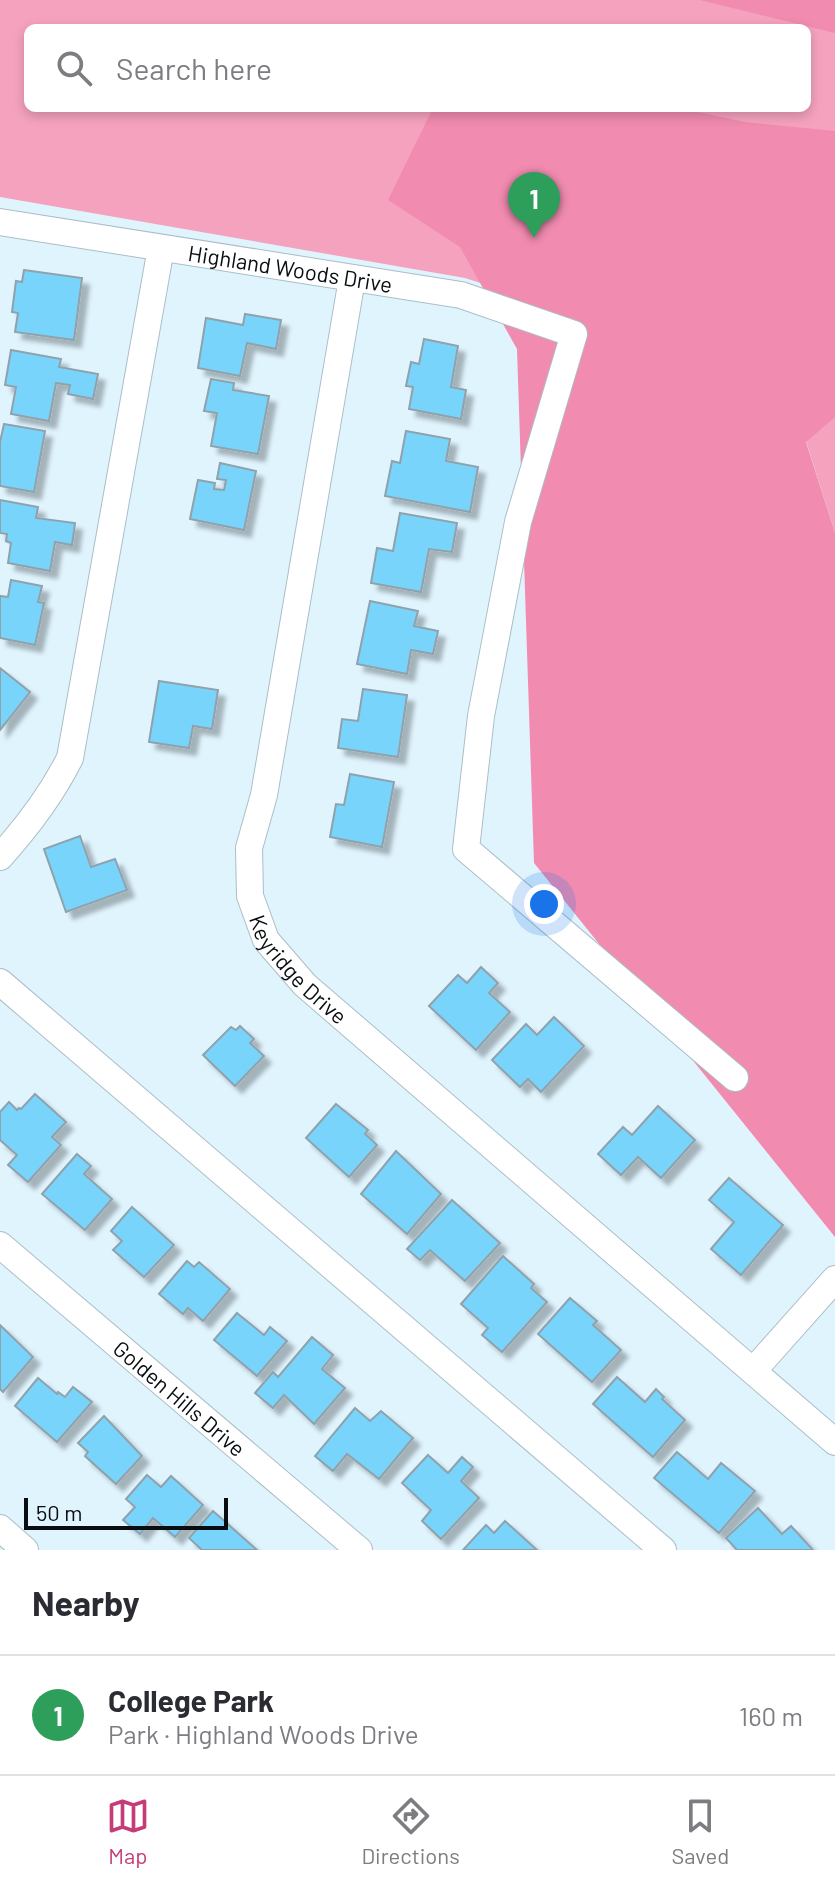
<!DOCTYPE html>
<meta charset="utf-8">
<style>
body{margin:0;font-family:Barlow,sans-serif;background:#f2f2f3;color:#2b2b33}
.scale{position:absolute;left:24px;bottom:20px;width:204px;box-sizing:border-box;padding-left:8px;border:4px solid #070d10;border-top:0;font-size:22px;line-height:28px;white-space:nowrap;color:#070d10;-webkit-text-stroke:6px #e0f4fe;paint-order:stroke}
.you{position:absolute;left:544px;top:904px;width:28px;height:28px;margin:-20px;border:6px solid #fff;border-radius:50%;background:#1a73e8;box-shadow:0 0 0 12px #1a73e833}
.badge{display:grid;place-items:center;width:52px;height:52px;border-radius:50%;background:#c53c78;color:#fff;font-size:26px;font-weight:700}
.pin{position:absolute;translate:-50% -66px;filter:drop-shadow(0 2px 4px #0008)}
.pin::after{content:'';position:absolute;top:42px;width:28px;height:24px;background:inherit;clip-path:polygon(0 0,100% 0,50% 100%)}
.list{margin:0;padding:0;list-style:none}
h2{display:flex;justify-content:space-between;align-items:center;height:104px;margin:0;padding:0 32px;font-size:34px}
h2 small{font-size:26px;font-weight:400;color:#7c7c81}
.list li{display:grid;grid-template-columns:52px 1fr auto;gap:24px;align-items:center;box-sizing:border-box;height:120px;padding:0 32px;border-top:2px solid #e1e1e2}
.list b{display:block;font-size:30px;white-space:nowrap}
.list p{margin:0;font-size:26px;white-space:nowrap;color:#7c7c81}
.list em{font-size:26px;font-style:normal;color:#7c7c81}
.icon{flex:none;width:44px;height:44px;fill:none;stroke:currentColor;stroke-width:2;stroke-linecap:round;stroke-linejoin:round}
.map{position:relative;flex:none;width:835px;height:1550px;overflow:hidden}
.search{position:absolute;background:#fff;box-shadow:0 4px 12px #0003;left:24px;right:24px;top:24px;height:88px;display:flex;align-items:center;gap:20px;box-sizing:border-box;padding:0 28px;border-radius:12px;color:#7c7c81;font-size:30px}
.sheet{height:224px;background:#fff}
nav{display:flex;justify-content:space-around;align-items:center;box-sizing:border-box;height:112px;border-top:2px solid #e1e1e2;background:#fff;font-size:22px;color:#7c7c81}
nav a{display:grid;justify-items:center;gap:4px}
nav .on{color:#c53c78}
.map>svg:first-child{display:block}
.green{fill:#f5a2be;fill-rule:evenodd}
.forest{fill:#f18bb0}
.building{fill:#79d4fc;stroke:#8fa2ab;stroke-width:2;filter:url(#shadow)}
.lines{fill:none;stroke-linecap:round;stroke-linejoin:round}
.minor-casing{stroke:#abbec7;stroke-width:28}
.minor{stroke:#fff;stroke-width:26}
.labels{text-anchor:middle;dominant-baseline:central;stroke-width:8;stroke-linejoin:round;paint-order:stroke}
.street-label{font-size:22px;fill:#070d10;stroke:#e0f4fe}
</style>
<div class="map">
<svg width="835" height="1550" viewBox="0 0 835 1550">
<defs>
<filter id="shadow"><feDropShadow dx="7" dy="7" stdDeviation="2" flood-color="#0004"/></filter>
</defs>
<rect width="100%" height="100%" fill="#e0f4fe"/>
<path class="green" d="M0 0H835V533L806 441 590 318 465 278 0 197ZM28 28H807V108H28Z"/>
<g class="forest">
<path d="M700 0H835V33Z"/>
<path d="M433 108H679L745 122 835 131V417L806 442 835 533V1237L534 863 517 349 460 247 388 200Z"/>
</g>
<g class="building">
<path d="M24 270 82 278 74 340 15 332 18 313 12 312 16 281 22 282Z"/>
<path d="M245 314 281 320 276 349 247 343 240 376 198 368 206 318 243 325Z"/>
<path d="M424 339 458 346 451 387 466 390 461 419 409 409 413 387 406 386 411 362 419 364Z"/>
<path d="M11 350 61 359 59 367 98 374 93 399 68 394 70 385 56 383 49 421 11 414 16 387 5 385Z"/>
<path d="M211 379 234 383 233 390 269 396 258 454 211 446 217 413 204 411Z"/>
<path d="M4 424 45 431 34 492 0 486V442Z"/>
<path d="M406 431 450 439 446 461 478 467 470 512 385 496 392 461 400 463Z"/>
<path d="M220 463 256 471 244 530 190 519 198 480 215 483 214 489 224 490 226 480 217 479Z"/>
<path d="M0 500 38 507 36 518 75 523 72 545 55 542 50 571 8 563 11 543 6 541 7 534 0 533Z"/>
<path d="M400 513 457 523 452 552 429 549 421 592 371 583 377 548 393 551Z"/>
<path d="M11 580 42 586 38 602 44 603 35 645 0 638V596L8 597Z"/>
<path d="M370 601 418 611 414 626 438 631 433 654 411 650 407 674 357 664Z"/>
<path d="M0 668 30 692 0 730Z"/>
<path d="M159 681 218 690 212 729 193 726 189 748 149 742Z"/>
<path d="M363 689 407 695 398 757 338 748 342 719 358 721Z"/>
<path d="M350 774 394 782 382 847 330 837 336 804 344 805Z"/>
<path d="M80 836 91 867 115 859 127 890 66 912 44 849Z"/>
<path d="M481 967 498 983 489 993 510 1012 476 1050 429 1006 458 975 467 983Z"/>
<path d="M554 1017 584 1046 541 1092 528 1079 520 1087 492 1060 526 1024 537 1035Z"/>
<path d="M240 1026 254 1039 250 1043 264 1056 235 1086 203 1055 231 1027 236 1030Z"/>
<path d="M35 1094 66 1122 52 1137 61 1145 28 1182 8 1165 17 1155 0 1140V1112L9 1102 17 1110 19 1108 21 1109Z"/>
<path d="M336 1104 368 1130 365 1134 377 1145 349 1177 306 1138Z"/>
<path d="M658 1106 695 1140 661 1178 638 1157 621 1175 598 1154 623 1127 632 1135Z"/>
<path d="M396 1151 441 1194 407 1234 361 1194Z"/>
<path d="M77 1154 91 1166 84 1174 112 1199 85 1230 42 1194Z"/>
<path d="M729 1178 783 1225 741 1275 711 1249 734 1222 709 1200Z"/>
<path d="M452 1200 500 1243 465 1281 430 1250 420 1260 407 1249Z"/>
<path d="M132 1207 174 1245 144 1277 113 1250 122 1241 111 1231Z"/>
<path d="M503 1256 534 1284 531 1288 547 1302 502 1352 482 1335 488 1328 461 1304Z"/>
<path d="M187 1261 194 1267 199 1262 230 1289 203 1321 188 1308 183 1314 159 1294Z"/>
<path d="M570 1298 597 1321 593 1325 621 1350 592 1382 538 1334Z"/>
<path d="M237 1313 264 1335 270 1327 287 1341 257 1376 214 1340Z"/>
<path d="M0 1325 33 1357 3 1392 0 1389Z"/>
<path d="M312 1337 333 1355 322 1369 345 1388 314 1424 284 1395 273 1408 255 1393 273 1372 278 1377Z"/>
<path d="M617 1377 645 1402 656 1389 664 1397 662 1399 685 1420 653 1457 593 1404Z"/>
<path d="M38 1378 57 1394 58 1392 65 1397 73 1387 92 1402 57 1442 15 1406Z"/>
<path d="M355 1408 370 1421 381 1411 413 1438 379 1479 347 1454 333 1471 315 1456Z"/>
<path d="M104 1416 142 1456 116 1484 85 1456 88 1452 78 1443Z"/>
<path d="M677 1452 708 1479 721 1463 755 1491 719 1533 654 1478Z"/>
<path d="M428 1455 448 1473 462 1457 473 1467 461 1481 479 1498 441 1539 422 1521 431 1510 402 1483Z"/>
<path d="M147 1475 161 1487 171 1476 203 1505 175 1537 153 1518 140 1534 123 1520 135 1507 126 1499Z"/>
<path d="M758 1508 782 1534 791 1526 813 1550H737L726 1538Z"/>
<path d="M213 1511 257 1550H202L189 1538Z"/>
<path d="M505 1521 537 1550H463L486 1525 494 1533Z"/>
</g>
<g class="lines">
<defs>
<g id="minor">
<path id="s1" d="M0 222 461 295 574 334 518 522 481 716 466 849 735 1078"/>
<path id="s2" d="M352 279 264 795 249 848 250 896 266 940 305 985 835 1442"/>
<path d="M0 857C28 826 51 796 70 758L161 248"/>
<path d="M0 982 663 1550"/>
<path id="s3" d="M0 1245 359 1550"/>
<path d="M753 1371 835 1279"/>
<path d="M0 1528 25 1550"/>
</g>
</defs>
<use href="#minor" class="minor-casing"/>
<use href="#minor" class="minor"/>
</g>
<g class="labels">
<g class="street-label">
<text stroke="none"><textPath href="#s1" startOffset="294">Highland Woods Drive</textPath></text>
<text stroke="none"><textPath href="#s2" startOffset="716">Keyridge Drive</textPath></text>
<text stroke="none"><textPath href="#s3" startOffset="236">Golden Hills Drive</textPath></text>
</g>
</g>
</svg>
<div class="scale">50 m</div>
<div class="you"></div>
<div class="pin badge" style="left:534px;top:238px;background:#2e9e5b">1</div>
<div class="search"><svg class="icon" aria-label="search" viewBox="0 0 24 24"><circle cx="10" cy="10" r="6"/><path d="M15 15l6 6"/></svg>Search here</div>
</div>
<section class="sheet">
<h2>Nearby<small></small></h2>
<ul class="list">
<li><span class="badge" style="background:#2e9e5b">1</span><div><b>College Park</b><p>Park · Highland Woods Drive</p></div><em>160 m</em></li>
</ul>
</section>
<nav>
<a class="on"><svg class="icon" aria-label="map" viewBox="0 0 24 24"><path d="M3 6l6-2 6 2 6-2v14l-6 2-6-2-6 2zM9 4v14M15 6v14"/></svg>Map</a>
<a><svg class="icon" aria-label="directions" viewBox="0 0 24 24"><path d="M12 3l9 9-9 9-9-9zM9 14v-3h6M13 9l2 2-2 2"/></svg>Directions</a>
<a><svg class="icon" aria-label="saved" viewBox="0 0 24 24"><path d="M7 4h10v16l-5-4-5 4z"/></svg>Saved</a>
</nav>
